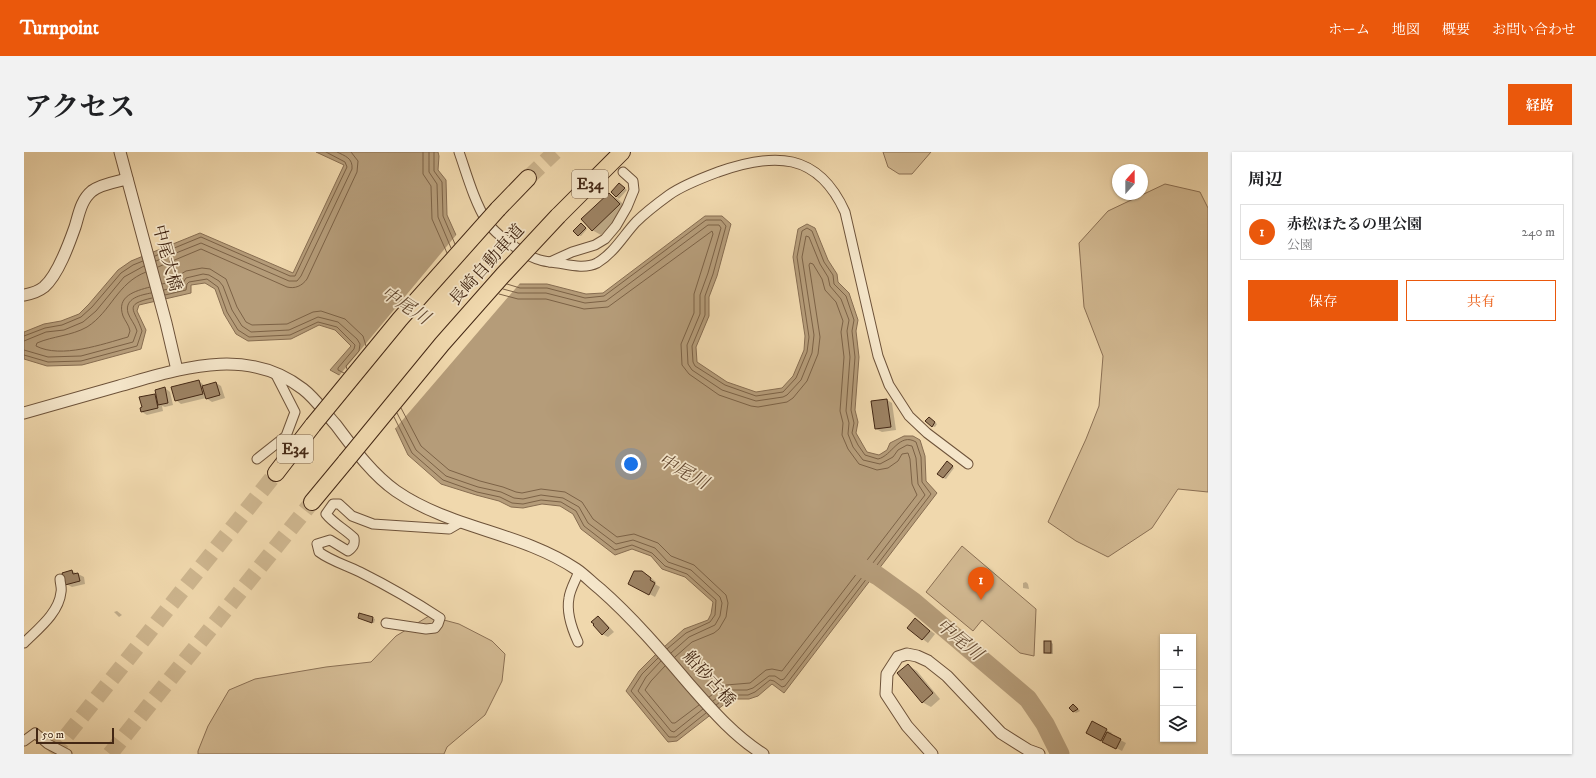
<!DOCTYPE html>
<html lang="ja">
<meta charset="utf-8">
<style>
body{margin:0;font-family:"IM FELL DW Pica","Noto Serif JP",serif;background:#f2f2f2;color:#202124}
.controls{position:absolute;right:12px;bottom:12px;display:grid;overflow:hidden;border-radius:0px;box-shadow:0 1px 3px #0004}
.controls button{width:36px;height:36px;display:grid;place-items:center;padding:0;border:0;border-bottom:1px solid #e0e0e0;background:#fff;color:#202124;font:20px sans-serif}
.compass{position:absolute;left:1088px;top:12px;width:36px;height:36px;border-radius:50%;background:#fff;box-shadow:0 1px 3px #0004;rotate:21deg}
.scale{position:absolute;left:12px;bottom:10px;width:78px;box-sizing:border-box;padding-left:4px;border:2px solid #432714;border-top:0;font-size:11px;line-height:14px;white-space:nowrap;color:#432714;-webkit-text-stroke:3px #f5e6ca;paint-order:stroke}
.you{position:absolute;left:607px;top:312px;width:14px;height:14px;margin:-10px;border:3px solid #fff;border-radius:50%;background:#1a73e8;box-shadow:0 0 0 6px #1a73e833}
.badge{display:grid;place-items:center;width:26px;height:26px;border-radius:50%;background:#ea580c;color:#fff;font-size:13px;font-weight:700}
.pin{position:absolute;translate:-50% -33px;filter:drop-shadow(0 1px 2px #0008)}
.pin::after{content:'';position:absolute;top:21px;width:14px;height:12px;background:inherit;clip-path:polygon(0 0,100% 0,50% 100%)}
.list{margin:0;padding:0;list-style:none}
h2{display:flex;justify-content:space-between;align-items:center;height:52px;margin:0;padding:0 16px;font-size:17px}
h2 small{font-size:13px;font-weight:400;color:#757577}
.list li{display:grid;grid-template-columns:26px 1fr auto;gap:12px;align-items:center;box-sizing:border-box;height:56px;margin:0 8px 8px;padding:0 8px;border:1px solid #e0e0e0;border-radius:0px}
.list b{display:block;font-size:15px;white-space:nowrap}
.list p{margin:0;font-size:13px;white-space:nowrap;color:#757577}
.list em{font-size:13px;font-style:normal;color:#757577}
.actions{display:flex;gap:8px;padding:12px 16px}
.actions a{flex:1;padding:9px 0;border:1px solid #ea580c;border-radius:0px;text-align:center;font-size:14px;color:#ea580c}
.actions .main{background:#ea580c;color:#fff}
.icon{flex:none;width:22px;height:22px;fill:none;stroke:currentColor;stroke-width:2;stroke-linecap:round;stroke-linejoin:round}
.map{position:relative;flex:none;width:1184px;height:602px;overflow:hidden;border-radius:0px}
header{display:flex;align-items:center;gap:24px;box-sizing:border-box;height:56px;padding:0 20px;background:#ea580c;color:#fff}
header strong{font-size:19px}
nav{display:flex;gap:22px;margin-inline-start:auto;font-size:14px}
.intro{display:flex;align-items:center;justify-content:space-between;box-sizing:border-box;height:96px;padding:0 24px}
h1{margin:0;font-size:28px}
.button{padding:10px 18px;border-radius:0px;background:#ea580c;color:#fff;font-size:14px;font-weight:700}
main{display:flex;gap:24px;padding:0 24px}
aside{flex:1;background:#fff;border-radius:0px;box-shadow:0 1px 3px #0004}
.map>svg:first-child{display:block}
.green{fill:#d3ba93;stroke:#8b7054}
.water{fill:#b59c79;stroke:#876d51}
.pier{fill:#f0d8ad}
.shadow{fill:#0003}
.lines{fill:none;stroke-linecap:round;stroke-linejoin:round}
.shore{stroke:#7c6246;stroke-width:1}
.river{stroke:#b59c79;stroke-width:19}
.building{fill:#9d8364;stroke:#432714}
.motorway-tunnel{stroke:#cdb58e;stroke-width:16;stroke-dasharray:16 8;stroke-linecap:butt}
.minor-casing{stroke:#6e533a;stroke-width:11}
.tertiary-casing{stroke:#6e533a;stroke-width:13}
.motorway-casing{stroke:#432714;stroke-width:18}
.minor{stroke:#f5e6ca;stroke-width:9}
.tertiary{stroke:#f5e6ca;stroke-width:11}
.motorway{stroke:#f0d8ad;stroke-width:16}
.motorway-bridge-casing{stroke:#432714;stroke-width:18;stroke-linecap:butt}
.motorway-bridge{stroke:#f0d8ad;stroke-width:16}
.labels{text-anchor:middle;dominant-baseline:central;stroke-width:3.5;stroke-linejoin:round;paint-order:stroke}
.shield{fill:#f5e6ca;stroke:#78604b;stroke-width:1}
.shield-label{font-size:16px;font-weight:bold;fill:#432714}
.street-label{font-size:17px;fill:#432714;stroke:#f5e6ca}
.water-label{font-size:18px;font-style:italic;fill:#654a32;stroke:#f5e6ca}
</style>
<header>
<strong>Turnpoint</strong>
<nav><a>ホーム</a><a>地図</a><a>概要</a><a>お問い合わせ</a></nav>
</header>
<div class="intro"><h1>アクセス</h1><a class="button">経路</a></div>
<main>
<div class="map">
<svg width="1184" height="602" viewBox="0 0 1184 602">
<rect width="100%" height="100%" fill="#f0d8ad"/>
<filter id="stains"><feTurbulence type="fractalNoise" baseFrequency=".005" numOctaves="4"/><feColorMatrix values="0 0 0 0 .2 0 0 0 0 .09 0 0 0 0 .02 0 0 0 .5 -.17"/></filter>
<radialGradient id="worn" r=".72"><stop offset=".6" stop-color="#630" stop-opacity="0"/><stop offset="1" stop-color="#630" stop-opacity=".3"/></radialGradient>
<g class="green">
<path d="M859 0H907L888 22H875L864 15Z"/>
<path d="M1141 32 1176 40 1184 56V340L1154 337 1128 376 1084 405 1052 389 1024 370 1062 287 1075 254 1079 204 1060 155 1055 91 1084 59Z"/>
<path d="M938 394 1012 457 1010 504 996 501 958 468 949 479 902 440Z"/>
<path d="M405 464 435 472 468 489 481 502 478 529 461 563 423 595 420 602H174V599L184 574 205 538 231 527 302 515 347 510 372 484Z"/>
</g>
<path class="water" d="M292 0H414L415 4 414 18 422 28 423 63 436 92 467 124 496 132H523L562 142 579 141 681 64H698L707 72 693 124 685 145V164L672 195 673 210 703 230 732 240 758 236 769 224 780 198 781 184 769 105 774 77 783 72 791 76 804 108 813 122 814 130 825 141 834 168 832 179 835 205 831 258 834 270 832 281 843 300 855 303 863 298 866 291 880 284H889L896 288 901 304 902 329 913 341 760 541 748 532 734 544 725 547H707L653 589 644 590 602 539 615 519 630 504 660 477 684 468 687 462 689 450 661 425 638 417 627 404 608 397 591 403 557 377 549 362 536 354 518 352 499 356 487 355 475 349 452 343 417 332 384 303 367 267 348 247 317 224 306 218 327 194 311 178 295 173 267 187 224 189 212 182 200 162 191 137 181 131 167 133V141L115 153 113 159 122 178 117 197 58 213 23 214 0 207V180L20 172 37 169 55 162 65 152 94 118 107 109 176 81 269 121 320 13Z"/>
<path class="pier" d="M433 82 437 91 468 122 497 130 370 278 365 268 347 248 314 225Z"/>
<g class="shadow">
<path d="M598 34 603 38 595 47 588 40Z"/>
<path d="M585 42 594 47 604 57 577 83 568 78Z"/>
<path d="M559 73 563 77 557 84 554 83Z"/>
<path d="M175 229 181 234 192 231 197 234 201 246 188 250 182 246 157 252 152 248Z"/>
<path d="M141 236 146 240 149 253 141 255 138 254 139 259 123 263 118 260 130 243 133 245Z"/>
<path d="M863 248 868 251 872 278 858 280 852 277Z"/>
<path d="M907 267 913 272 911 275 908 274Z"/>
<path d="M926 312 930 316 922 327 919 326Z"/>
<path d="M48 419 60 425 61 432 48 435 42 432Z"/>
<path d="M624 423 632 430 631 432 636 435 631 445 605 431Z"/>
<path d="M1002 430 1004 432 1005 437 999 436V431Z"/>
<path d="M93 459 98 463 95 465 90 460Z"/>
<path d="M336 462 351 467 350 471 335 466Z"/>
<path d="M574 465 579 468 590 480 584 485 578 482Z"/>
<path d="M896 471 911 482 904 491 884 476Z"/>
<path d="M1027 490 1029 492V502H1024L1021 501Z"/>
<path d="M885 514 893 519 916 547 907 555 898 550Z"/>
<path d="M1049 553 1052 554 1056 559 1052 561 1049 559Z"/>
<path d="M1068 570 1088 581 1087 583 1102 591 1098 599 1063 580Z"/>
</g>
<g class="lines">
<g class="shore">
<path d="M399 0V22L407 34 408 67 423 101"/>
<path d="M405 0V20L413 32 414 65 427 96"/>
<path d="M410 0V19L418 30 419 64 431 92"/>
<path d="M131 104 177 85 266 124H271L323 15 321 10 302 0"/>
<path d="M132 109 177 91 265 129H273L277 124 328 17C329 6 321 4 313 0"/>
<path d="M134 115 177 97 263 135C271 137 278 134 283 127L333 20 334 9 327 0"/>
<path d="M122 120C93 131 87 160 63 175 47 184 29 184 13 191L12 194C37 207 79 192 104 185L106 179C105 173 101 169 99 164 92 144 111 139 126 135"/>
<path d="M138 132 152 129 157 122 162 119 178 116 186 117 202 127 213 155 222 170 228 173 263 172 289 160 297 159 321 167 339 184 342 194"/>
<path d="M483 132 496 136H523L561 146 580 144 682 68H697L702 74 689 122 681 144V163L668 194 669 210 671 214 701 233 732 244 759 240 772 226 783 200 785 185 773 105 778 79 783 76 788 79 800 110 809 123 810 132 822 144 830 168 828 179 831 205 827 258 830 271 828 281 834 293 841 303 854 307C868 304 875 280 892 290L897 305 898 330 907 342 761 534 758 535 750 529 746 528 731 540 724 543H706L692 553"/>
<path d="M479 137 494 141H522L561 151 582 149 684 73H695L697 76 684 121 676 143V162L663 193 664 212 668 218 698 238 732 249 759 245 763 243 777 228 788 201 790 183 778 105 782 84 785 85 796 112 804 125 806 134 817 147 825 168 823 179 826 205 822 259 825 271 824 282 829 295 839 308 856 312 869 305 874 298 883 293 888 294 892 306 894 332 901 343 760 527 757 528 751 524H745L729 536 723 538H704L689 549"/>
<path d="M140 138 157 134 162 126 179 122 185 123 195 129 199 134 208 158 218 174 227 180 265 178 294 165 314 170 333 187 336 192 335 199 322 214 323 217"/>
<path d="M475 142 494 147H522L560 157 584 155 688 79 689 82 670 142V161L657 192 658 213 665 222 695 243 727 254 734 255 763 250 769 246 783 229 794 202 796 185 785 113 786 111 789 112 798 127 801 138 812 150 819 169 817 180 820 205 816 259 819 271 818 283 824 297 835 312 853 318 864 316 874 309 878 302 884 301 886 307 888 332 893 343 758 519 748 517 742 518 726 531 702 533 685 545"/>
<path d="M141 143 162 138 163 132 165 130 183 127 194 135 203 160 214 178 225 185 266 183 294 170 313 175 331 193 330 197 314 216V218L320 221"/>
<path d="M0 184 21 176 38 173 57 165 68 155 97 121 109 113 119 109"/>
<path d="M0 189 22 180 40 178 59 170 72 159 100 125 120 114"/>
<path d="M0 198 24 205 57 204 109 190 113 179C111 172 106 167 104 161 100 146 117 143 127 141"/>
<path d="M0 203 24 210 57 209 113 194 118 179C111 157 98 153 128 146"/>
<path d="M377 256 397 294 425 318 456 329 479 335 492 340 498 341 517 337 541 340 558 350 569 367 593 385 610 382 634 391 647 404 670 413 702 443 704 451 702 465 695 477 690 481 668 490 651 505"/>
<path d="M373 261 392 298 422 324 454 335 477 340 490 346 499 347 517 343 539 346 555 355 564 371 592 392 609 388 631 396 644 410 667 418 696 445 698 451 696 464 691 473 665 485 647 501"/>
<path d="M370 265 388 301 419 328 453 340 476 345 488 351 499 352 517 348 537 350 552 359 560 374 591 398 608 393 628 401 641 414 663 422 692 448 691 463 686 470 662 481 643 497"/>
<path d="M634 506 618 522 607 539 645 585H652L682 561"/>
<path d="M637 509 622 525 614 539 647 579 650 580 679 557"/>
<path d="M641 514 627 529 621 538 648 571H651L675 553"/>
</g>
<path class="river" d="M829 411 854 424 890 450 1004 547 1021 572 1036 602"/>
</g>
<g class="building">
<path d="M595 31 601 36 592 45 587 40Z"/>
<path d="M585 41 596 52 568 79 557 67Z"/>
<path d="M557 71 562 76 554 84 549 79Z"/>
<path d="M175 228 179 242 151 249 147 235Z"/>
<path d="M192 230 196 243 182 247 178 234Z"/>
<path d="M141 235 144 251 134 253 131 238Z"/>
<path d="M131 242 134 256 117 260 116 256 118 255 115 245Z"/>
<path d="M863 247 867 275 851 277 847 249Z"/>
<path d="M905 265 911 270 908 275 901 269Z"/>
<path d="M923 309 929 314 919 326 913 322Z"/>
<path d="M48 418 49 422 54 421 56 429 41 433 38 421Z"/>
<path d="M610 419H618L627 426 626 428 631 431 625 443 604 432Z"/>
<path d="M335 461 349 465 348 471 334 466Z"/>
<path d="M574 464 585 476 578 483 569 473 570 472 567 470Z"/>
<path d="M891 466 906 479 898 488 883 476Z"/>
<rect x="1020" y="489" width="7" height="12"/>
<path d="M884 512 909 541 898 551 873 521Z"/>
<path d="M1049 552 1054 557 1049 560 1045 556Z"/>
<path d="M1068 569 1083 577 1077 589 1062 581Z"/>
<path d="M1083 580 1097 587 1092 597 1078 590Z"/>
</g>
<g class="lines">
<g class="motorway-tunnel">
<path d="M504 26 531 0"/>
<path d="M28 602 252 321"/>
<path d="M86 602 288 350"/>
</g>
<defs>
<g id="minor">
<path d="M435 0C443 23 450 49 463 70 472 83 501 104 516 108 522 110 528 110 534 111 546 113 561 117 573 111 590 101 599 84 612 70 621 61 634 51 645 43 659 33 678 26 694 20 750 0 794 0 821 60L854 204 865 233 885 264 903 281 944 312"/>
<path d="M526 110 548 100 571 93 581 87 592 74 603 55 610 38 609 29 599 20"/>
<path d="M233 307 262 284 271 260 251 221"/>
<path d="M362 471 402 477 411 476 414 472 416 466C390 449 364 434 336 420 322 413 307 409 295 400L293 392 306 388 324 399C329 395 331 393 330 386 321 377 310 372 302 362L309 352H315L328 364 349 372 425 377 437 370"/>
<path d="M554 490C548 477 542 461 545 446 546 437 552 428 555 419"/>
<path d="M0 491C14 477 35 461 37 440 38 436 36 431 36 427"/>
<path d="M0 589 11 581 24 592 43 602"/>
</g>
<g id="tertiary">
<path d="M96 0 142 171 153 218"/>
<path d="M0 143C6 142 15 139 20 135 34 123 45 92 51 75 55 62 57 48 68 39 77 32 92 30 103 27"/>
<path d="M0 261C31 252 63 243 95 234 156 217 222 193 279 237 292 247 301 261 312 273 330 297 348 322 372 339 427 377 497 380 552 417 561 423 568 431 576 437 609 466 637 499 665 532 687 557 710 584 739 602"/>
<path d="M908 602 883 574 862 542 863 522 874 505 883 502 893 504 904 509 923 524 977 581 1004 598 1015 602"/>
</g>
<g id="motorway">
<path d="M474 57 504 26"/>
<path d="M534 64 598 0"/>
<path d="M252 321 289 273"/>
<path d="M288 350 322 309"/>
</g>
</defs>
<use href="#minor" class="minor-casing"/>
<use href="#tertiary" class="tertiary-casing"/>
<use href="#motorway" class="motorway-casing"/>
<use href="#minor" class="minor"/>
<use href="#tertiary" class="tertiary"/>
<use href="#motorway" class="motorway"/>
<defs>
<g id="motorway-bridge">
<path d="M289 273 376 167 474 57"/>
<path d="M322 309 418 192 479 123 534 64"/>
</g>
</defs>
<use href="#motorway-bridge" class="motorway-bridge-casing"/>
<use href="#motorway-bridge" class="motorway-bridge"/>
</g>
<g class="labels">
<g class="shield">
<rect x="548" y="18" width="36" height="28" rx="3"/>
<rect x="253" y="283" width="36" height="28" rx="3"/>
</g>
<g class="shield-label">
<text x="566" y="32">E34</text>
<text x="271" y="297">E34</text>
</g>
<g class="street-label">
<text transform="translate(143 106) rotate(75)">中尾大橋</text>
<text transform="translate(463 113) rotate(-48)">長崎自動車道</text>
<text transform="translate(685 527) rotate(48)">船砂古橋</text>
</g>
<g class="water-label">
<text transform="translate(381 154) rotate(33)">中尾川</text>
<text transform="translate(659 320) rotate(29)">中尾川</text>
<text transform="translate(935 488) rotate(40)">中尾川</text>
</g>
</g>
<rect width="100%" height="100%" filter="url(#stains)"/>
<rect width="100%" height="100%" fill="url(#worn)"/>
</svg>
<div class="controls">
<button>+</button>
<button>−</button>
<button><svg class="icon" aria-label="layers" viewBox="0 0 24 24"><path d="M12 4l9 5-9 5-9-5zM3 14l9 5 9-5"/></svg></button>
</div>
<svg class="compass" viewBox="-18 -18 36 36"><path d="M0-13l5 13h-10z" fill="#e53935"/><path d="M0 13l5-13h-10z" fill="#757577"/></svg>
<div class="scale">50 m</div>
<div class="you"></div>
<div class="pin badge" style="left:957px;top:448px">1</div>
</div>
<aside>
<h2>周辺<small></small></h2>
<ul class="list">
<li><span class="badge">1</span><div><b>赤松ほたるの里公園</b><p>公園</p></div><em>240 m</em></li>
</ul>
<div class="actions"><a class="main">保存</a><a>共有</a></div>
</aside>
</main>
